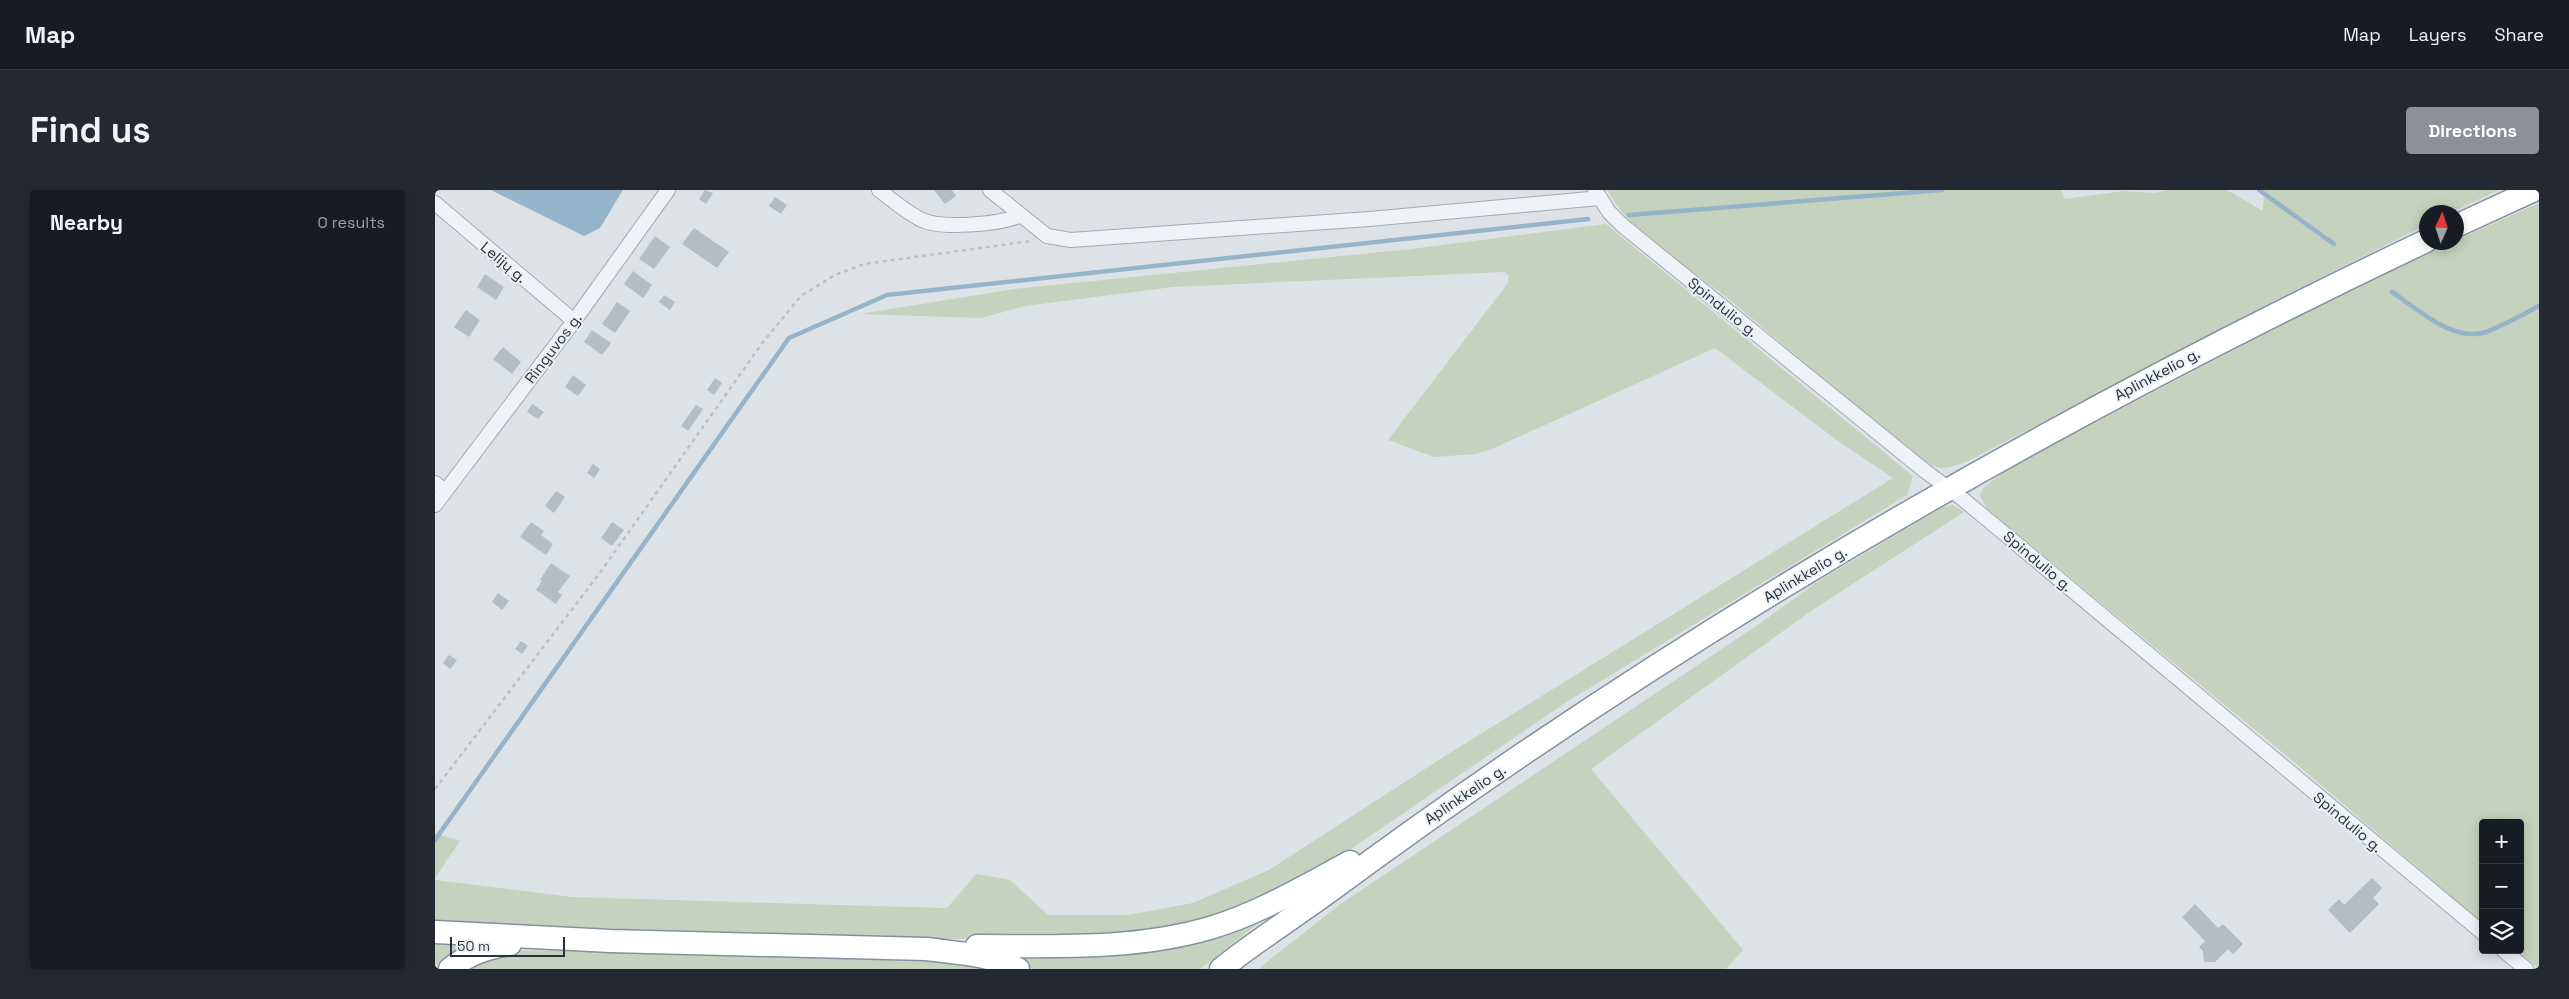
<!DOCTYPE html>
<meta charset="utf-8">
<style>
body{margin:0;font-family:"Space Grotesk",sans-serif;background:#242831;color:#f1f3f6}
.controls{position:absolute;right:15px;bottom:15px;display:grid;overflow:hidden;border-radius:5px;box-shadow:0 2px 12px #0003}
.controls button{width:45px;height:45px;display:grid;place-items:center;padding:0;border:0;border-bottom:1px solid #363941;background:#171b24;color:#f1f3f6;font:25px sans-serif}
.compass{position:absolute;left:1984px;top:15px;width:45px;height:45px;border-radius:50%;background:#171b24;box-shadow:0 2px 12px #0003;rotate:3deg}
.scale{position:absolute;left:15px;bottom:12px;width:115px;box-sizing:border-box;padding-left:5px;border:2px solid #26313f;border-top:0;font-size:14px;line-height:18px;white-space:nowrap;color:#26313f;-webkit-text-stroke:4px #ecf1f5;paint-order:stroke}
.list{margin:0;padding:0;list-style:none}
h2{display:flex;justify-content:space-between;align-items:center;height:65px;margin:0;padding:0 20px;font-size:21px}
h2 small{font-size:16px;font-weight:400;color:#9ea1a6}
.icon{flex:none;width:28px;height:28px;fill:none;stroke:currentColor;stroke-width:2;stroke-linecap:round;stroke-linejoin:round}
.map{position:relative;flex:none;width:2104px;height:779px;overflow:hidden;border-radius:5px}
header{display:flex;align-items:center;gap:30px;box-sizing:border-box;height:70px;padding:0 25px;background:#171b24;border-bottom:1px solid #363941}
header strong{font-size:24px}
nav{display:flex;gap:28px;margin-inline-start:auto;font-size:18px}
.intro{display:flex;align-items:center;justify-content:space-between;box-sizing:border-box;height:120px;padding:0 30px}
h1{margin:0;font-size:35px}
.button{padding:12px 22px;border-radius:5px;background:#8c9099;color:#fff;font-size:18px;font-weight:700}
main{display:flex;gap:30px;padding:0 30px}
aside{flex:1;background:#171b24;border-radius:5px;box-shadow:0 2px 12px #0003}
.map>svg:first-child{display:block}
.green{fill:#c5d2bd}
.water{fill:#95b4ca}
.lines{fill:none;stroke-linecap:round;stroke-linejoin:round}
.stream{stroke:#95b4ca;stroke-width:4.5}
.building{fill:#b4bcc4}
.minor-casing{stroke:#a2a9b1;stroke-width:16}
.trunk-casing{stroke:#83919f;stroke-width:25}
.path{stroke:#bbc0c6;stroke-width:2.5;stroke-dasharray:4 4;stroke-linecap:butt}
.minor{stroke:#eff2f6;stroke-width:14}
.trunk{stroke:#fff;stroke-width:22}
.labels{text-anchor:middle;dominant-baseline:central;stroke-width:4;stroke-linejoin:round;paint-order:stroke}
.street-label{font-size:15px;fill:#26313f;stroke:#ecf1f5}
</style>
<header>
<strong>Map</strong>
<nav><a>Map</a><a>Layers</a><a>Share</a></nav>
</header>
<div class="intro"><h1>Find us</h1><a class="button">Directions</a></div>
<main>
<aside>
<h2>Nearby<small>0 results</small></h2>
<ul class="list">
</ul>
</aside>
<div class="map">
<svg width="2104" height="779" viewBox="0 0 2104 779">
<rect width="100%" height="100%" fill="#dde2e7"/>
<g class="green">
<path d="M1172 0H1626L1630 9 1688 1 1720 3 1731 0H1792L1828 21 1829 0H2064L2017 22H1991V35L1843 109 1533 271C1507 282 1501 280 1479 263 1416 211 1354 159 1292 108 1251 75 1198 46 1172 0Z"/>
<path d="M2104 13V779L2081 760H2085V633H2048V733L1859 572 1552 319 1545 305 1549 297 1578 276 1927 93 2016 53 2021 52 2022 50Z"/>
<path d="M1171 34 1478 286 1472 305 1133 511 913 661 843 701 747 738 682 748 495 749 0 733V690L137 707 507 718 513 717 541 684 575 690 613 725H693L758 713 834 680 1010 566 1458 288 1403 251 1280 158 1057 259 1041 264 999 267 953 250 1073 93 1074 86 1070 82 738 97 590 116 546 128 425 124 579 99 976 59Z"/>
<path d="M1518 315 1529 322 1376 421 1156 579 1308 760 1291 779H823L904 715 1327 432 1382 392 1508 317Z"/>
<path d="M0 643 25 651 0 688Z"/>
<path d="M833 726 765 779H597L580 764Z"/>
<path d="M0 750 35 751 0 776Z"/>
<path d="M78 760 519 769 566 779H24Z"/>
</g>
<path class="water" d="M56 0H188L165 38 149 46Z"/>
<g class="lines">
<g class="stream">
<path d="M1824 0 1899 54"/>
<path d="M1194 25 1507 0"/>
<path d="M1957 102C1983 119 2018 153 2051 142 2069 135 2087 125 2104 116"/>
<path d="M0 650 354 148 452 105 1153 29"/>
</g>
</g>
<g class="building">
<path d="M270 0 278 3 271 14 264 9Z"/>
<path d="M499 0H517L521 6 510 14Z"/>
<path d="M340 7 352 15 346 24 334 16Z"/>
<path d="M259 38 294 62 282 78 247 54Z"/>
<path d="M220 46 235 57 219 79 204 69Z"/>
<path d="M198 81 217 95 208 108 189 94Z"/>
<path d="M50 84 69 97 61 110 42 97Z"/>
<path d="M229 105 240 112 235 120 224 112Z"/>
<path d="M182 112 195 121 180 143 167 134Z"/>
<path d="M31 120 45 130 34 147 19 137Z"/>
<path d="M157 140 176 153 167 165 149 152Z"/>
<path d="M68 157 86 172 77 184 58 169Z"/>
<path d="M138 185 151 195 143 206 130 197Z"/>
<path d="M280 188 287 193 279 205 272 200Z"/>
<path d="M97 214 109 222 103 229 92 222Z"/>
<path d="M261 215 268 219 253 241 246 236Z"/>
<path d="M158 274 165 279 159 288 152 283Z"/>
<path d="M121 301 130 307 119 323 110 316Z"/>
<path d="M96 332 109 341 106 345 118 354 111 365 85 347Z"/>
<path d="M177 332 189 340 177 356 166 348Z"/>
<path d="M116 373 135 386 123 402 127 405 121 414 101 400 107 391 105 390Z"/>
<path d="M63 403 74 411 67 420 57 412Z"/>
<path d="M86 451 93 456 87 464 80 459Z"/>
<path d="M14 465 22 470 15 479 8 473Z"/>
<path d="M1937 688 1947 698 1938 708 1944 714 1915 743 1893 720 1904 709 1909 715Z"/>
<path d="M1760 714 1783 738 1788 734 1808 754 1798 764 1793 759 1780 772H1769L1768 761 1764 757 1770 751 1747 727Z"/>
</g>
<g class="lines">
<defs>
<g id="minor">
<path d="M444 0C457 10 471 22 485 29 505 40 564 34 584 26"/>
<path d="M555 0 612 46 636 50 934 29 1165 8"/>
<path d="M1160 0 1174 22 1187 35 1490 281 1529 310 2048 743"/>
<path d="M0 13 139 131"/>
<path d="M0 293 10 301"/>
<path d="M0 315 139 131 233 0"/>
<path d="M2068 760 2091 779"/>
</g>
<g id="trunk">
<path d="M2021 36 2099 0"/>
<path d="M0 742 176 751 491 759C523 763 553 764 583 779"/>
<path d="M542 756C620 756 699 760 775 738 825 723 870 696 915 672"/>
<path d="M15 779C33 764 51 758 75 754"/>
<path d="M786 779C825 748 867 722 907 692 1246 442 1612 231 1991 51"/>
</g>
</defs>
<use href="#minor" class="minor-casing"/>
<use href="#trunk" class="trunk-casing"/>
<path class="path" d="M0 599 164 384 328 152 366 106 400 85 429 74 596 51"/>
<use href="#minor" class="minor"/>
<use href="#trunk" class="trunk"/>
</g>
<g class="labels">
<g class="street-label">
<text transform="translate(69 72) rotate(40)">Lelijų g.</text>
<text transform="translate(1288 117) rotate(39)">Spindulio g.</text>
<text transform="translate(118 158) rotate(-53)">Ringuvos g.</text>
<text transform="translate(1722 184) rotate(-28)">Aplinkkelio g.</text>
<text transform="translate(1603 371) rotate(40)">Spindulio g.</text>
<text transform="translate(1370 384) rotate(-31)">Aplinkkelio g.</text>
<text transform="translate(1030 604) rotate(-34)">Aplinkkelio g.</text>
<text transform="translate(1913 632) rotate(40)">Spindulio g.</text>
</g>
</g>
</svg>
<div class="controls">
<button>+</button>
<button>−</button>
<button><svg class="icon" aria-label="layers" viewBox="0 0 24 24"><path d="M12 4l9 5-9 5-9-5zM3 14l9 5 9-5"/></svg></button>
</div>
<svg class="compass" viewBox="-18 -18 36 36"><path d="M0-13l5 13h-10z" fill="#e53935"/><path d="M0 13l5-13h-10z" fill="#9ea1a6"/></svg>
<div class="scale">50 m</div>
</div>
</main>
